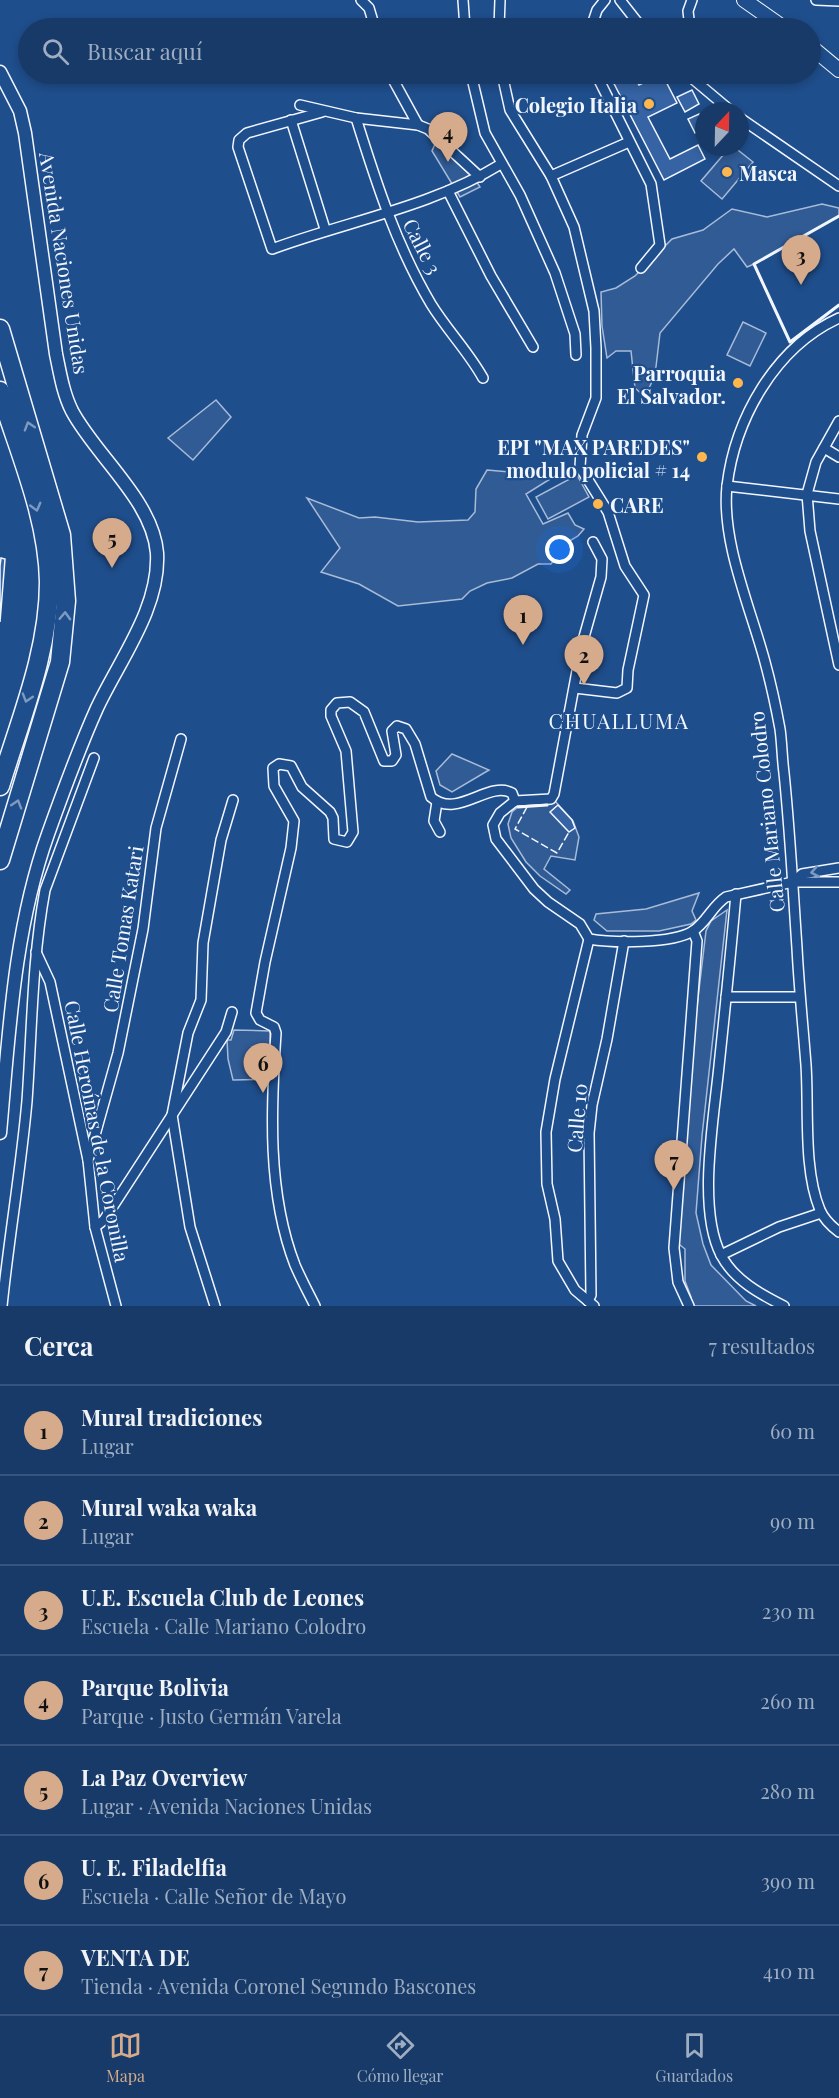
<!DOCTYPE html>
<html lang="es">
<meta charset="utf-8">
<style>
body{margin:0;font-family:"Playfair Display",serif;background:#20416f;color:#f1f3f6}
.compass{position:absolute;left:695px;top:102px;width:54px;height:54px;border-radius:50%;background:#173a69;box-shadow:0 3px 9px #0003;rotate:22deg}
.you{position:absolute;left:560px;top:550px;width:21px;height:21px;margin:-15px;border:4px solid #fff;border-radius:50%;background:#1a73e8;box-shadow:0 0 0 9px #1a73e833}
.badge{display:grid;place-items:center;width:39px;height:39px;border-radius:50%;background:#d6ab8b;color:#111;font-size:20px;font-weight:700}
.pin{position:absolute;translate:-50% -50px;filter:drop-shadow(0 2px 3px #0008)}
.pin::after{content:'';position:absolute;top:32px;width:21px;height:18px;background:inherit;clip-path:polygon(0 0,100% 0,50% 100%)}
.list{margin:0;padding:0;list-style:none}
h2{display:flex;justify-content:space-between;align-items:center;height:78px;margin:0;padding:0 24px;font-size:26px}
h2 small{font-size:20px;font-weight:400;color:#9eadc0}
.list li{display:grid;grid-template-columns:39px 1fr auto;gap:18px;align-items:center;box-sizing:border-box;height:90px;padding:0 24px;border-top:2px solid #36547d}
.list b{display:block;font-size:22px;white-space:nowrap}
.list p{margin:0;font-size:20px;white-space:nowrap;color:#9eadc0}
.list em{font-size:20px;font-style:normal;color:#9eadc0}
.icon{flex:none;width:33px;height:33px;fill:none;stroke:currentColor;stroke-width:2;stroke-linecap:round;stroke-linejoin:round}
.map{position:relative;flex:none;width:839px;height:1306px;overflow:hidden}
.search{position:absolute;background:#173a69;box-shadow:0 3px 9px #0003;left:18px;right:18px;top:18px;height:66px;display:flex;align-items:center;gap:15px;box-sizing:border-box;padding:0 21px;border-radius:33px;color:#9eadc0;font-size:22px}
.sheet{height:708px;background:#173a69}
nav{display:flex;justify-content:space-around;align-items:center;box-sizing:border-box;height:84px;border-top:2px solid #36547d;background:#173a69;font-size:16px;color:#9eadc0}
nav a{display:grid;justify-items:center;gap:3px}
nav .on{color:#d6ab8b}
.map>svg:first-child{display:block}
.built{fill:#305b95;stroke:#a8bbd7;stroke-width:1.5}
.building{fill:#3563a3;stroke:#f2f6ff;stroke-width:1.5}
.lines{fill:none;stroke-linecap:round;stroke-linejoin:round}
.minor-casing{stroke:#f2f6ff;stroke-width:12}
.tertiary-casing{stroke:#f2f6ff;stroke-width:15}
.secondary-casing{stroke:#f2f6ff;stroke-width:16}
.motorway-casing{stroke:#f2f6ff;stroke-width:21}
.minor{stroke:#1f4e8c;stroke-width:9}
.tertiary{stroke:#1f4e8c;stroke-width:12}
.secondary{stroke:#1f4e8c;stroke-width:14}
.motorway{stroke:#1f4e8c;stroke-width:18}
.fence{stroke:#f2f6ff;stroke-width:1.5;stroke-dasharray:8 3;stroke-linecap:butt}
.wall{stroke:#f2f6ff;stroke-width:3}
.oneway{stroke:#7e9ac0}
.poi-dot{fill:#ffb74d;stroke:#1f4e8c;stroke-width:2}
.labels{text-anchor:middle;dominant-baseline:central;stroke-width:4.5;stroke-linejoin:round;paint-order:stroke}
.poi-label{font-size:20px;font-weight:bold;fill:#f2f6ff;stroke:#1f4e8c;text-anchor:end}
.street-label{font-size:20px;fill:#f2f6ff;stroke:#1f4e8c}
.neighbourhood-label{font-size:21px;letter-spacing:1.5px;fill:#f2f6ff;stroke:#1f4e8c}
</style>
<div class="map">
<svg width="839" height="1306" viewBox="0 0 839 1306">
<rect width="100%" height="100%" fill="#1f4e8c"/>
<g class="built">
<path d="M435 144 471 173 480 187 460 197 432 151Z"/>
<path d="M730 147H734L753 162 722 199 701 181Z"/>
<path d="M822 204 839 208V216L754 264 747 267 734 249 718 264 660 333 655 375 645 397 635 388 631 351H616L607 358 602 326 601 292 616 288 635 276 672 239 703 230 732 209 767 217Z"/>
<path d="M743 322 766 333 750 366 727 355Z"/>
<path d="M216 400 231 417 193 460 168 438Z"/>
<path d="M487 470 555 476 526 494 543 524 568 513 575 525 584 529 578 536 561 546 560 553 551 564H538L512 578 487 583 470 591 462 599 398 606 359 584 321 572 340 548 307 498 359 518 375 517 418 522 468 520 475 512 476 489Z"/>
<path d="M577 475 589 497 548 519 536 497Z"/>
<path d="M452 754 489 770 452 792 440 785 436 771Z"/>
<path d="M554 800 573 821 579 837 575 860 551 856 544 869 570 890 566 894 540 876 526 862 511 838 508 824 512 812 518 807 547 805Z"/>
<path d="M699 893 692 911 696 920 691 924 659 931H607L594 920 596 914 646 909Z"/>
<path d="M727 910 702 1136 696 1213 703 1244 711 1265 746 1301 756 1306H686L691 1297 685 1281V1249L675 1241 689 1074 706 931 711 921Z"/>
<path d="M234 1030 270 1031 271 1079 233 1080 228 1059 227 1040H231Z"/>
</g>
<g class="building">
<path d="M609 74H632L639 85 662 74 677 103 648 117 670 159 698 145 705 159 664 180Z"/>
<path d="M692 90 699 104 685 112 677 97Z"/>
<path d="M699 114 704 128 695 133 688 119Z"/>
<path d="M1 558 5 559 0 622V566Z"/>
<path d="M558 805 572 820 575 828 569 832 550 812Z"/>
</g>
<g class="lines">
<defs>
<g id="minor">
<path d="M361 0 369 8 375 28"/>
<path d="M463 0 465 28"/>
<path d="M620 0 642 28"/>
<path d="M816 0 839 1"/>
<path d="M499 28 500 0"/>
<path d="M591 28 597 10 605 0"/>
<path d="M690 28 688 11 692 0"/>
<path d="M390 74 418 125"/>
<path d="M471 74 485 133 520 195 555 273 575 334 576 355"/>
<path d="M502 74 510 110 551 176 574 227 594 311 596 348V398L582 435 580 467 608 512 625 566 644 595 628 670 627 688 617 693 575 688"/>
<path d="M596 74 651 184 660 245 641 268"/>
<path d="M687 74 731 111"/>
<path d="M300 105 356 118 418 125 428 129 480 177"/>
<path d="M322 112 247 133 239 140 238 147 272 249C348 221 431 207 501 164"/>
<path d="M356 118C376 182 396 245 431 304 447 330 468 351 483 378"/>
<path d="M740 118 839 186"/>
<path d="M291 120 325 229"/>
<path d="M551 176 629 142"/>
<path d="M448 191 491 276 533 347"/>
<path d="M839 318C775 347 735 419 727 486 721 542 751 609 765 662 771 684 776 707 780 729 782 743 782 758 784 773 790 831 793 889 797 948 799 987 803 1026 806 1065 809 1109 803 1169 820 1210 824 1219 831 1226 839 1232"/>
<path d="M839 421 816 462 807 494 810 531 839 665"/>
<path d="M824 448 839 457"/>
<path d="M727 486 839 499"/>
<path d="M515 801 551 799 554 794 582 644 601 577 602 559 593 542"/>
<path d="M437 802 434 821 440 832"/>
<path d="M793 882 802 874 839 868"/>
<path d="M736 894C731 951 725 1009 719 1066 714 1118 697 1209 721 1255 734 1280 760 1294 784 1306"/>
<path d="M589 939 555 1079 546 1132 547 1184 555 1219 558 1261 575 1290 594 1306"/>
<path d="M36 952 50 982 88 1160 95 1227 116 1306"/>
<path d="M726 997H799"/>
<path d="M88 1160 118 1053 143 929 156 828 181 739"/>
<path d="M95 1227 104 1220 226 1032 232 1012"/>
<path d="M721 1255 779 1227 821 1213"/>
<path d="M588 1301 591 1295 589 1133 592 1105 607 1039 624 941"/>
<path d="M2 1306C9 1237 21 1169 27 1101 32 1030 32 960 45 890L94 758"/>
<path d="M215 1306 190 1227 172 1115 188 1033 201 1000 203 943 221 840 233 800"/>
<path d="M315 1306C308 1292 301 1279 295 1265 267 1193 271 1108 276 1033L274 1027 260 1020 256 1013 265 962 291 848 294 821 274 786 273 768 279 764 291 766 302 787 330 812 333 818 334 839 347 842 353 832 346 751 331 716V710L337 703 350 702 364 712 384 761H392L396 755 392 731 397 726 406 729 415 744 431 797C457 820 488 780 512 793L515 801 500 813 493 825 496 839 534 889 548 902 580 924 589 939C613 943 672 944 693 931 707 922 712 906 726 897L793 882H839"/>
<path d="M689 1306 678 1282 674 1248 697 941 693 931"/>
</g>
<path id="tertiary" d="M0 72 20 111 25 133 56 354C60 373 63 393 72 411 96 456 153 501 157 553 160 608 120 659 97 708 79 748 63 792 48 834 14 929 9 1033 0 1133"/>
<g id="secondary">
<path d="M744 0 784 28"/>
<path d="M810 46 839 70"/>
</g>
<g id="motorway">
<path d="M0 329 61 535 66 601 60 662 0 860"/>
<path d="M0 391C19 452 48 517 49 582 49 652 20 720 0 786"/>
</g>
</defs>
<use href="#minor" class="minor-casing"/>
<use href="#tertiary" class="tertiary-casing"/>
<use href="#secondary" class="secondary-casing"/>
<use href="#motorway" class="motorway-casing"/>
<use href="#minor" class="minor"/>
<use href="#tertiary" class="tertiary"/>
<use href="#secondary" class="secondary"/>
<use href="#motorway" class="motorway"/>
<path class="fence" d="M527 807 515 829 557 853 569 832"/>
<g class="wall">
<path d="M839 216 754 264 790 342 839 305"/>
<path d="M518 807 547 805"/>
</g>
</g>
<defs><path id="oneway-chevron" d="M-2-3.5L2.5 0L-2 3.5" fill="none" stroke-width="1.6" stroke-linecap="round" stroke-linejoin="round" transform="scale(1.5)"/></defs>
<g class="oneway">
<use href="#oneway-chevron" transform="translate(29 426) rotate(-107)"/>
<use href="#oneway-chevron" transform="translate(36 507) rotate(75)"/>
<use href="#oneway-chevron" transform="translate(65 616) rotate(-88)"/>
<use href="#oneway-chevron" transform="translate(27 698) rotate(107)"/>
<use href="#oneway-chevron" transform="translate(17 804) rotate(-73)"/>
<use href="#oneway-chevron" transform="translate(815 872) rotate(170)"/>
</g>
<g class="poi-dot">
<circle cx="649" cy="104" r="6"/>
<circle cx="727" cy="172" r="6"/>
<circle cx="738" cy="383" r="6"/>
<circle cx="702" cy="457" r="6"/>
<circle cx="598" cy="504" r="6"/>
</g>
<g class="labels">
<g class="poi-label">
<text x="637" y="104">Colegio Italia</text>
<text x="739" y="172" text-anchor="start">Masca</text>
<text x="726" y="372">Parroquia<tspan x="726" dy="23">El Salvador.</tspan></text>
<text x="690" y="446">EPI "MAX PAREDES"<tspan x="690" dy="23">modulo policial # 14</tspan></text>
<text x="610" y="504" text-anchor="start">CARE</text>
</g>
<g class="street-label">
<text transform="translate(423 246) rotate(63)">Calle 3</text>
<text transform="translate(65 263) rotate(81)">Avenida Naciones Unidas</text>
<text transform="translate(766 812) rotate(-96)">Calle Mariano Colodro</text>
<text transform="translate(122 929) rotate(-81)">Calle Tomas Katari</text>
<text transform="translate(576 1118) rotate(-85)">Calle 10</text>
<text transform="translate(98 1131) rotate(79)">Calle Heroínas de la Coronilla</text>
</g>
<g class="neighbourhood-label">
<text x="619" y="720">CHUALLUMA</text>
</g>
</g>
</svg>
<svg class="compass" viewBox="-18 -18 36 36"><path d="M0-13l5 13h-10z" fill="#e53935"/><path d="M0 13l5-13h-10z" fill="#9eadc0"/></svg>
<div class="you"></div>
<div class="pin badge" style="left:523px;top:645px">1</div>
<div class="pin badge" style="left:584px;top:685px">2</div>
<div class="pin badge" style="left:801px;top:285px">3</div>
<div class="pin badge" style="left:448px;top:162px">4</div>
<div class="pin badge" style="left:112px;top:568px">5</div>
<div class="pin badge" style="left:263px;top:1093px">6</div>
<div class="pin badge" style="left:674px;top:1190px">7</div>
<div class="search"><svg class="icon" aria-label="search" viewBox="0 0 24 24"><circle cx="10" cy="10" r="6"/><path d="M15 15l6 6"/></svg>Buscar aquí</div>
</div>
<section class="sheet">
<h2>Cerca<small>7 resultados</small></h2>
<ul class="list">
<li><span class="badge">1</span><div><b>Mural tradiciones</b><p>Lugar</p></div><em>60 m</em></li>
<li><span class="badge">2</span><div><b>Mural waka waka</b><p>Lugar</p></div><em>90 m</em></li>
<li><span class="badge">3</span><div><b>U.E. Escuela Club de Leones</b><p>Escuela · Calle Mariano Colodro</p></div><em>230 m</em></li>
<li><span class="badge">4</span><div><b>Parque Bolivia</b><p>Parque · Justo Germán Varela</p></div><em>260 m</em></li>
<li><span class="badge">5</span><div><b>La Paz Overview</b><p>Lugar · Avenida Naciones Unidas</p></div><em>280 m</em></li>
<li><span class="badge">6</span><div><b>U. E. Filadelfia</b><p>Escuela · Calle Señor de Mayo</p></div><em>390 m</em></li>
<li><span class="badge">7</span><div><b>VENTA DE</b><p>Tienda · Avenida Coronel Segundo Bascones</p></div><em>410 m</em></li>
</ul>
</section>
<nav>
<a class="on"><svg class="icon" aria-label="map" viewBox="0 0 24 24"><path d="M3 6l6-2 6 2 6-2v14l-6 2-6-2-6 2zM9 4v14M15 6v14"/></svg>Mapa</a>
<a><svg class="icon" aria-label="directions" viewBox="0 0 24 24"><path d="M12 3l9 9-9 9-9-9zM9 14v-3h6M13 9l2 2-2 2"/></svg>Cómo llegar</a>
<a><svg class="icon" aria-label="saved" viewBox="0 0 24 24"><path d="M7 4h10v16l-5-4-5 4z"/></svg>Guardados</a>
</nav>
